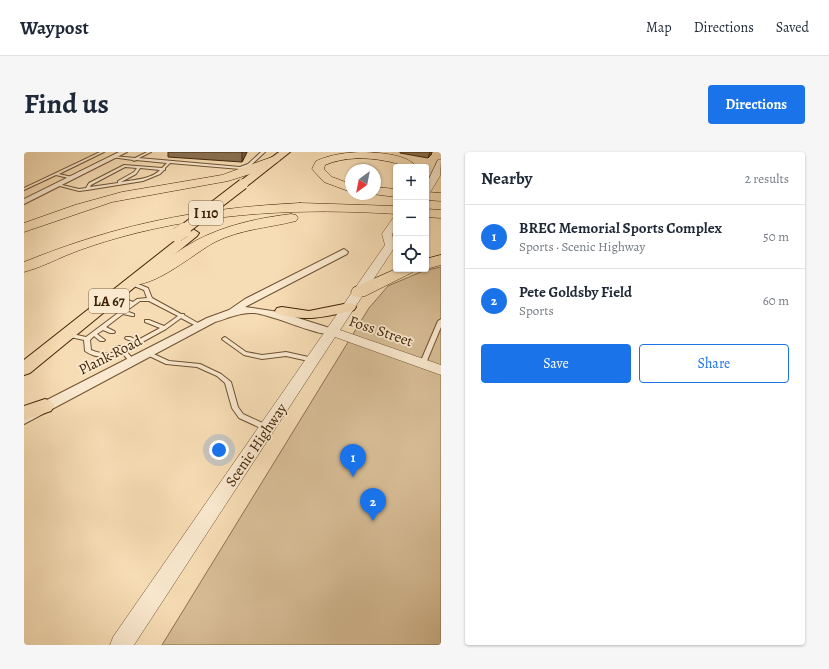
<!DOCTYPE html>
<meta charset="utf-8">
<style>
body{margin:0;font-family:Alegreya,serif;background:#f6f6f7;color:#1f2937}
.controls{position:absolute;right:12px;top:12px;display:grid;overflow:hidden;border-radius:4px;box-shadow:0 1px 3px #0004}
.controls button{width:36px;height:36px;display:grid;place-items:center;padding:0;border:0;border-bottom:1px solid #e0e1e3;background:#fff;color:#1f2937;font:20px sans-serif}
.compass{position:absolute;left:321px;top:12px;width:36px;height:36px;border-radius:50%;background:#fff;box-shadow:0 1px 3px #0004;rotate:212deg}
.you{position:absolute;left:195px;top:298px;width:14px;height:14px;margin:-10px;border:3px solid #fff;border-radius:50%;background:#1a73e8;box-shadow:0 0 0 6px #1a73e833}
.badge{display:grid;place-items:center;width:26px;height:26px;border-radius:50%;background:#1a73e8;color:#fff;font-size:13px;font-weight:700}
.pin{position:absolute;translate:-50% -33px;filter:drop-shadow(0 1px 2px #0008)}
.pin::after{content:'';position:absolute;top:21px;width:14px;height:12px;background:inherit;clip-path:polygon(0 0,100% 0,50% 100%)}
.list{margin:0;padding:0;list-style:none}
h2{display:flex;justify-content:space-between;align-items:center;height:52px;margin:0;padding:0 16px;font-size:17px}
h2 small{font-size:13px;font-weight:400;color:#747a83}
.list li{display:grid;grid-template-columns:26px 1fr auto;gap:12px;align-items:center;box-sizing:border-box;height:64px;padding:0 16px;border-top:1px solid #e0e1e3}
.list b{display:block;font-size:15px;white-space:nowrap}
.list p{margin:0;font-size:13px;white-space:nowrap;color:#747a83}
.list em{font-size:13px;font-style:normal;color:#747a83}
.actions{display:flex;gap:8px;padding:12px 16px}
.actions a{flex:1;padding:9px 0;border:1px solid #1a73e8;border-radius:4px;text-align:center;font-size:14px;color:#1a73e8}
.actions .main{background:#1a73e8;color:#fff}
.icon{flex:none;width:22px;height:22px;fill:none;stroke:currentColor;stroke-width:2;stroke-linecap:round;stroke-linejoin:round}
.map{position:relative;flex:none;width:417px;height:493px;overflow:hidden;border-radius:4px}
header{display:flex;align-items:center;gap:24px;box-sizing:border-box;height:56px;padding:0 20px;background:#fff;border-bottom:1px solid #e0e1e3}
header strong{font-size:19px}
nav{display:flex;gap:22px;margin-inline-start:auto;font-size:14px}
.intro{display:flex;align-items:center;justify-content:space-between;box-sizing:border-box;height:96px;padding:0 24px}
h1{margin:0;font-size:28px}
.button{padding:10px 18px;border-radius:4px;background:#1a73e8;color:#fff;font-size:14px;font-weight:700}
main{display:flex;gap:24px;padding:0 24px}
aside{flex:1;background:#fff;border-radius:4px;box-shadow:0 1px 3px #0004}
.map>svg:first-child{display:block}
.green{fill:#d8be97;stroke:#8c714f}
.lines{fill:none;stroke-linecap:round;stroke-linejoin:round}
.service-casing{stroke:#6e5232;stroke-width:2}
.minor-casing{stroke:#6e5232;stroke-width:2}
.tertiary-casing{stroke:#6e5232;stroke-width:1}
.primary-casing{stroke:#402407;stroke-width:2}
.motorway-casing{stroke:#402407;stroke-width:1}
.service{fill:#fae9cf;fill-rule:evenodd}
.minor{fill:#fae9cf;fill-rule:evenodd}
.tertiary{fill:#fae9cf;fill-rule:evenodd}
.primary{fill:#f7ddb5;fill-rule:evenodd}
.motorway{fill:#f7ddb5;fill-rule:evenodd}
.primary-bridge-far1-casing{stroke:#402407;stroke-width:12;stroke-linecap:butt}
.primary-bridge-casing{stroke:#402407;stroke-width:14;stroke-linecap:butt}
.primary-bridge-far1{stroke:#f7ddb5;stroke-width:10}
.primary-bridge{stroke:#f7ddb5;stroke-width:14}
.wall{fill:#897253;stroke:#402407}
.shaded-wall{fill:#6f5c44;stroke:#402407}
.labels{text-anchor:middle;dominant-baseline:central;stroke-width:3.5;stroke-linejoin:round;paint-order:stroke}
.shield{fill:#fae9cf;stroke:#785f43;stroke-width:1}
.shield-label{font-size:14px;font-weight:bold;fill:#402407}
.street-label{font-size:15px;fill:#402407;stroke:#fae9cf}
</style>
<header>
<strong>Waypost</strong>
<nav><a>Map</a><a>Directions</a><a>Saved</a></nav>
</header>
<div class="intro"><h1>Find us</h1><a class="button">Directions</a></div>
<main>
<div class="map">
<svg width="417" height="493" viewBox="0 0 417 493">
<rect width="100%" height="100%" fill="#f7ddb5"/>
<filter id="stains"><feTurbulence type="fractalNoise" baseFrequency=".005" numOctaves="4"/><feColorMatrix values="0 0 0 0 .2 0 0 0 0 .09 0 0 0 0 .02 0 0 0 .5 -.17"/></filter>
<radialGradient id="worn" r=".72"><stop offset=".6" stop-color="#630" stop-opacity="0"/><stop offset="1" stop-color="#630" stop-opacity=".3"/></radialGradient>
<path class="green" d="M417 115V493H138L345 156 364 134 399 119Z"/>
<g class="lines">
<defs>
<g id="service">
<path d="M76 0H80L35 22 48 25V27L32 23 0 38V36Z"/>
<path d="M123 0H127L115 6 216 15 224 12 237 0H241L226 14 216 17 146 11 141 16V18H140L136 22 119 29 63 38 55 39 32 33 34 32 55 37 62 36 65 31 100 13 138 16 143 11 112 8 110 9 109 8 87 5 89 4 111 6ZM101 15 113 16 110 20 94 29V31L66 35 67 33ZM116 16 136 18C128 27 109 28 97 30L112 22Z"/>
<path d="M105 130H109L124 136 128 146 157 162H160V163L179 174 178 175H174L157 166 142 177 102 199 111 209 108 211 106 210 98 201C86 206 72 207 61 199L60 188 42 184 41 183 44 181 62 185 106 152 88 145V143H92L109 150 113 147 123 146 120 138 105 132ZM116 149H125L154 164 140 174 125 168H121V170L136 176 114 188 106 185H102L101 186 102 187 110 190 99 196 96 194H92L91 195 95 199C84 203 77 202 67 198L66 188 70 184 76 189H80L81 188 73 182 79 178 86 181H90L91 180 90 179 82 175 99 162 108 164H110V162L102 159Z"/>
<path d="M417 167V175L402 211 401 212H397L396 211 414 169Z"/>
<path d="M201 185 222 200 238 203 262 200 289 206 292 208 289 210 262 204 238 207 220 203 199 188 198 187 199 186Z"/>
<path d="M123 199 145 209 176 212 197 222 207 230 214 255 219 262 245 274 246 276 245 278H241L215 266 208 256 201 231 193 224 173 215 142 212 121 202 120 201 121 200Z"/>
</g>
<g id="minor">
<path d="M95 0H103L0 52V47Z"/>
<path d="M320 97 324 100 323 102 221 155 255 160 312 178 313 180 312 182C296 186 251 163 230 161 216 160 204 166 191 170L0 272V261L17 251 183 166 205 158 221 147Z"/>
</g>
<g id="tertiary">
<path d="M414 8H417L416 24 405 42 402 43V33Z"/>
<path d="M372 65V76L368 82 369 86 372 85V93L316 178 417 213V223L311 185 110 493H86L89 485 361 93 358 82 369 66Z"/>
</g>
<g id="primary">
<path d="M255 0H266L223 34H215L214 32 215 30Z"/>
<path d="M169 77 175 81 173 84 6 221 0 223V208L165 78Z"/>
<path d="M325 151 330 152 332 155 330 158C301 165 282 170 253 162L251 159 253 156 258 155 285 159Z"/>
<path d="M21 247 27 249 30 254 27 259 0 268V254Z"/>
</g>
<g id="motorway">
<path d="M342 0C356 1 383 2 393 15 380 15 374 11 362 9 342 5 320 5 301 13L300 17 308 25 327 32V40L300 30 288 17 292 9C308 2 324 0 342 0Z"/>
<path d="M251 4 255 5 256 7 255 9 226 22 204 29 88 50 0 80V71L51 53 98 40 198 23Z"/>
<path d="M351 35 372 37V45L348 42H351Z"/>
<path d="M402 40 417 41V49L402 48Z"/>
<path d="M276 51 372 54V62C279 56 188 60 97 85 79 90 60 96 43 103 29 109 15 116 0 120V110C94 72 175 56 276 51Z"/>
<path d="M402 57 417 58V66L402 65Z"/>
<path d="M267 62 272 63 274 66 272 69C244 76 217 77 191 90 170 101 129 138 104 132L102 129C107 122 121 120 129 116 144 107 158 96 173 88 202 73 234 66 267 62Z"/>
<path d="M417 103V113L402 117V107Z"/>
<path d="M372 117H392L389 120 341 144 335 145 329 144 327 140 329 136Z"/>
</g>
</defs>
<use href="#service" class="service-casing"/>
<use href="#minor" class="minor-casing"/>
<use href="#tertiary" class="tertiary-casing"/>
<use href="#primary" class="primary-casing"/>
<use href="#motorway" class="motorway-casing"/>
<use href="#service" class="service"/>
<use href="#minor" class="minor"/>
<use href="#tertiary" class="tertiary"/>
<use href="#primary" class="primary"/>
<use href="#motorway" class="motorway"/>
<defs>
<path id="primary-bridge-far1" d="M158 79 219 32"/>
<path id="primary-bridge" d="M153 83 160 78"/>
</defs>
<use href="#primary-bridge-far1" class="primary-bridge-far1-casing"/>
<use href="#primary-bridge" class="primary-bridge-casing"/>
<use href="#primary-bridge-far1" class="primary-bridge-far1"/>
<use href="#primary-bridge" class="primary-bridge"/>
</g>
<g class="wall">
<path d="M144 0H223L218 10 144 5Z"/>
<path d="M376 0H408L407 3 404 6 376 1Z"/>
</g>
<g class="shaded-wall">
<path d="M218 0H223L218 10Z"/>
<path d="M406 0H408L407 3 404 6Z"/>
</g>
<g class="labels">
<g class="shield">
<rect x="165" y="49" width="34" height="24" rx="3"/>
<rect x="65" y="137" width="40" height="24" rx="3"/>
</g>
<g class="shield-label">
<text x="182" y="61">I 110</text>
<text x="85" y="149">LA 67</text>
</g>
<g class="street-label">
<text transform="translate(357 179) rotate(19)">Foss Street</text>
<text transform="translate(86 203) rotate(-27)">Plank Road</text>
<text transform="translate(232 293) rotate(-56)">Scenic Highway</text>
</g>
</g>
<rect width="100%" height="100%" filter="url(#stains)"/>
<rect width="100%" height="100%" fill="url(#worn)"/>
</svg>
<div class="controls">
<button>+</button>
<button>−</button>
<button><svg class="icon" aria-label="locate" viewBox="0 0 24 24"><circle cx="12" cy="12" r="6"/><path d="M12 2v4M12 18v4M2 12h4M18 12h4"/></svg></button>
</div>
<svg class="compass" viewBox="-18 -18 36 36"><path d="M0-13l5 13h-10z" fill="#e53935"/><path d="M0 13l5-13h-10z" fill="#747a83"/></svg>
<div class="you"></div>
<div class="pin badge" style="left:329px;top:325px">1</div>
<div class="pin badge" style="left:349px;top:369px">2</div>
</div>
<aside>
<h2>Nearby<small>2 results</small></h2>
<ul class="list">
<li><span class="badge">1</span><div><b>BREC Memorial Sports Complex</b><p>Sports · Scenic Highway</p></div><em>50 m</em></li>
<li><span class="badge">2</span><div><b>Pete Goldsby Field</b><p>Sports</p></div><em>60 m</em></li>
</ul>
<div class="actions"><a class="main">Save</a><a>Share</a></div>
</aside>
</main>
